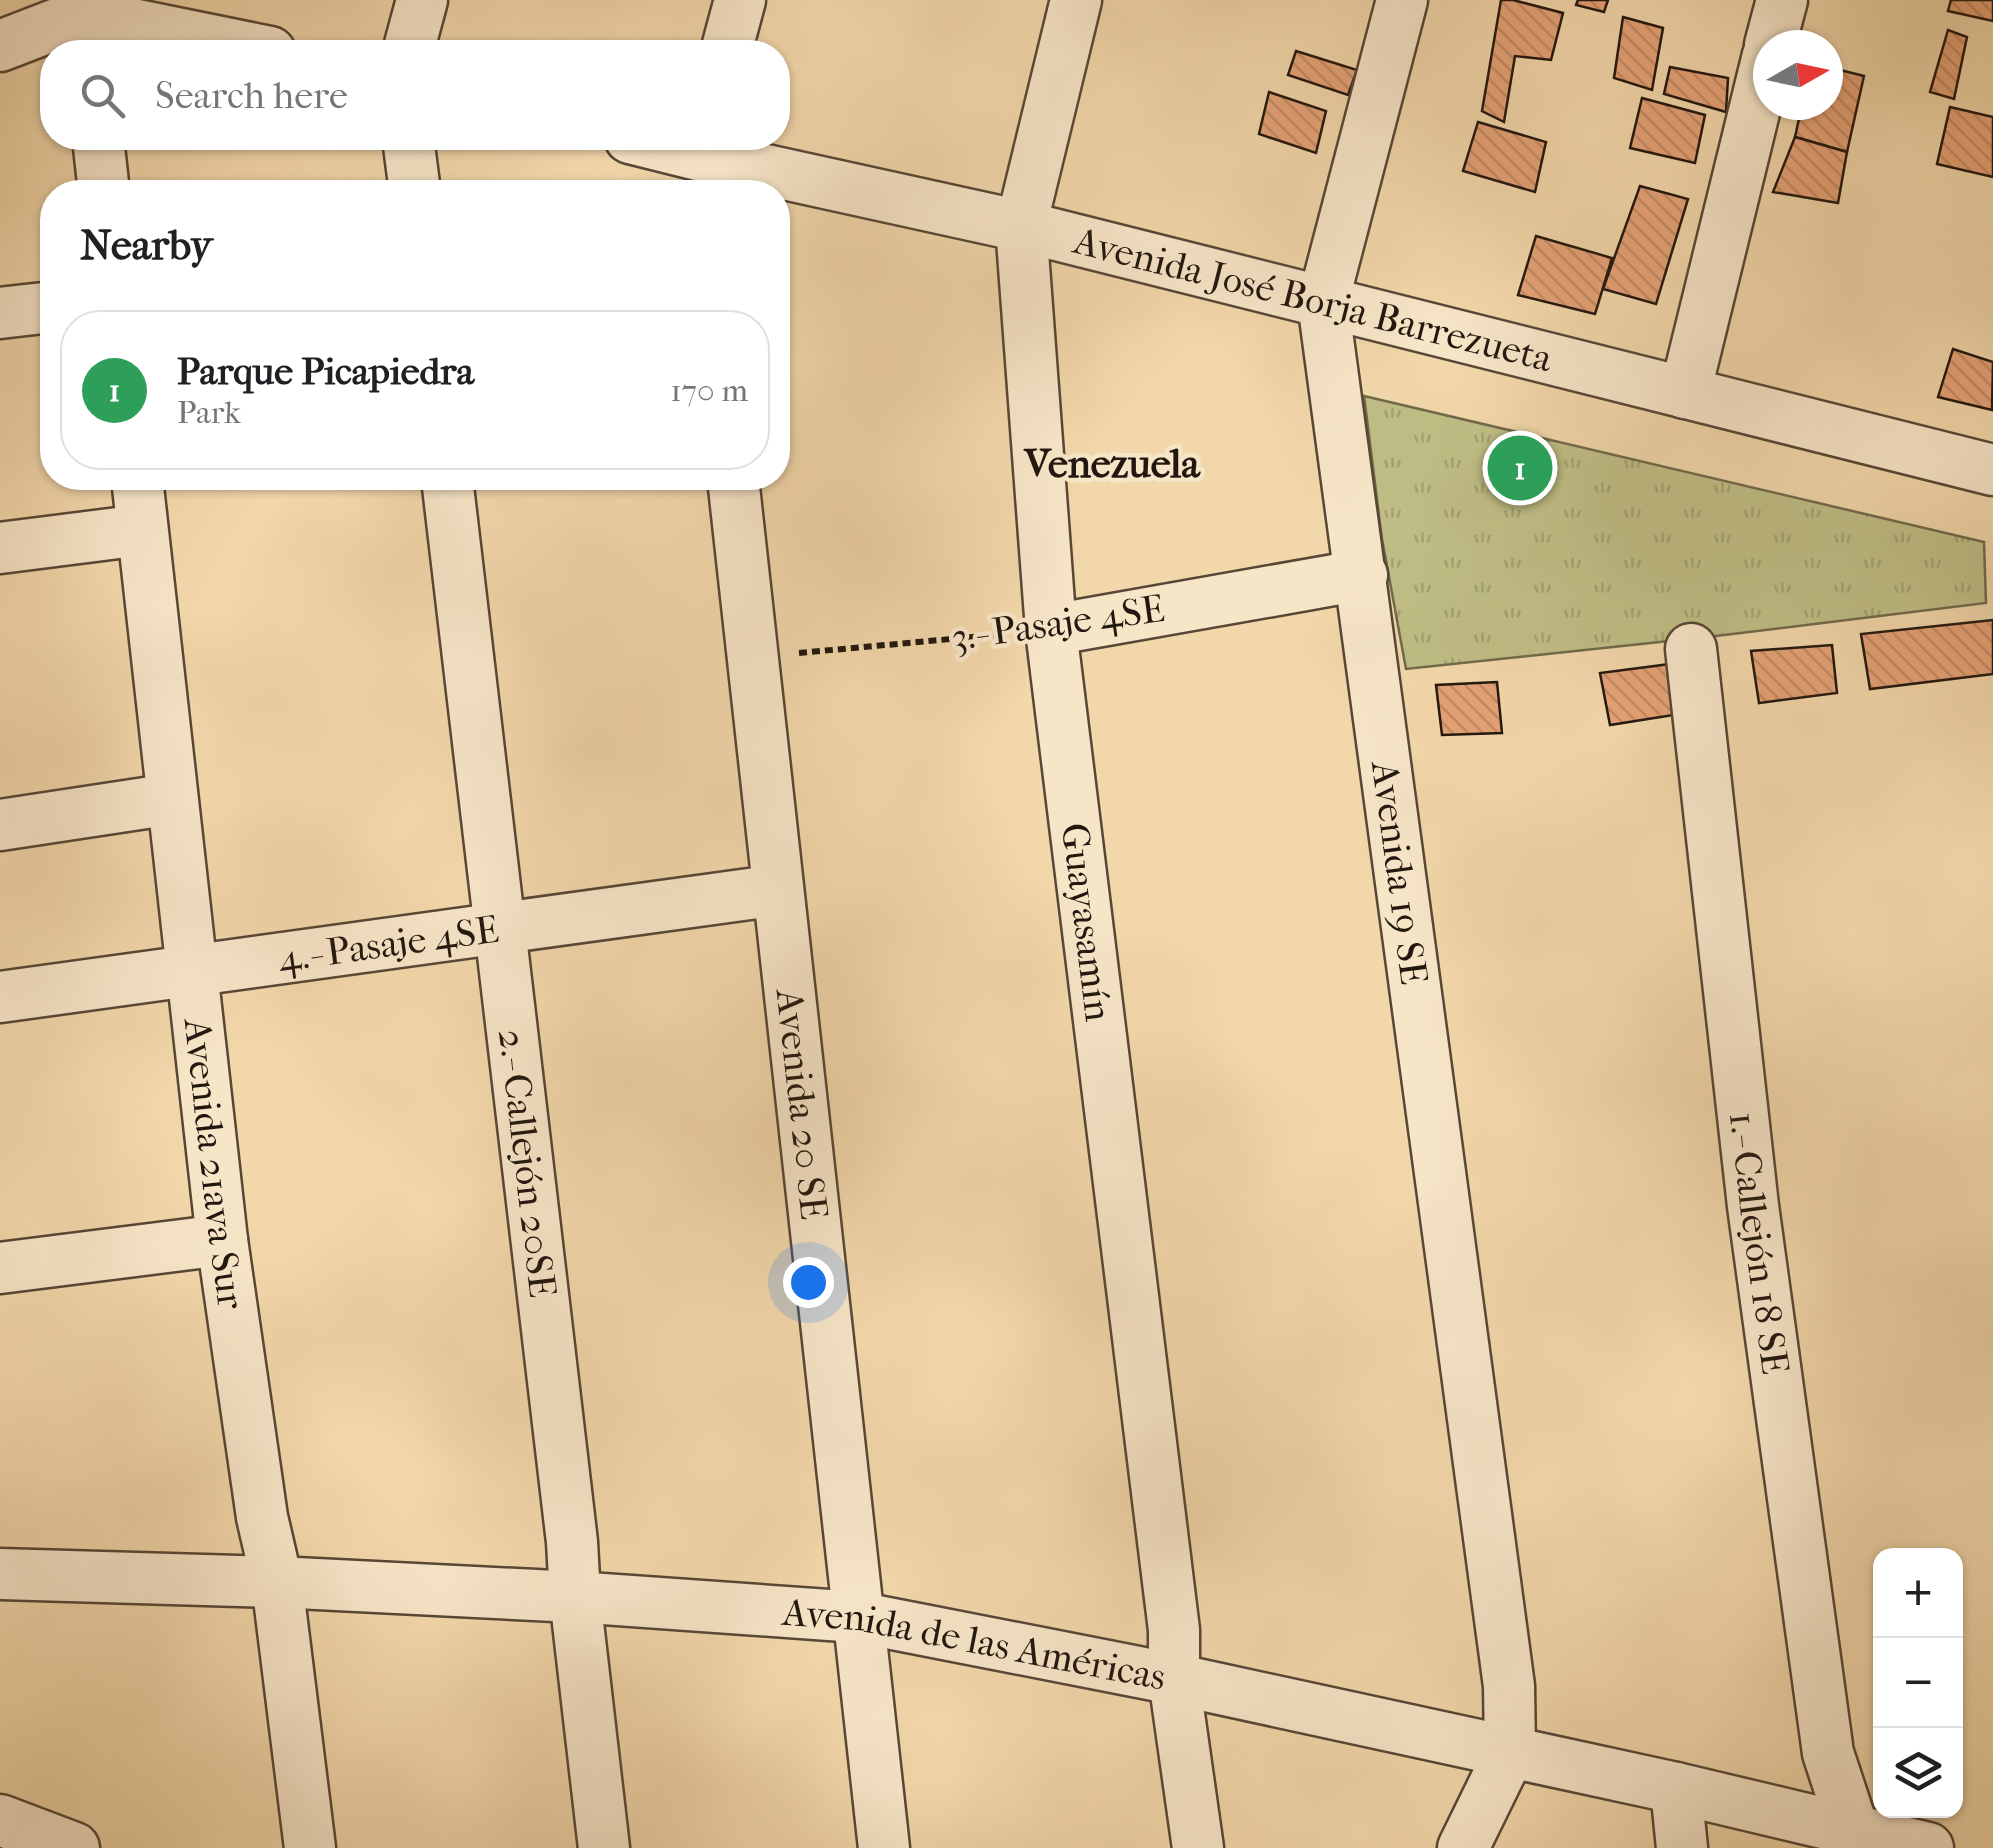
<!DOCTYPE html>
<meta charset="utf-8">
<style>
body{margin:0;font-family:"IM FELL French Canon",serif;background:#f6f6f6;color:#202124}
.controls{position:absolute;right:30px;bottom:30px;display:grid;overflow:hidden;border-radius:20px;box-shadow:0 2px 8px #0004}
.controls button{width:90px;height:90px;display:grid;place-items:center;padding:0;border:0;border-bottom:2px solid #e0e0e0;background:#fff;color:#202124;font:50px sans-serif}
.compass{position:absolute;left:1753px;top:30px;width:90px;height:90px;border-radius:50%;background:#fff;box-shadow:0 2px 8px #0004;rotate:81deg}
.you{position:absolute;left:808px;top:1282px;width:35px;height:35px;margin:-25px;border:8px solid #fff;border-radius:50%;background:#1a73e8;box-shadow:0 0 0 15px #1a73e833}
.badge{display:grid;place-items:center;width:65px;height:65px;border-radius:50%;background:#2563eb;color:#fff;font-size:32px;font-weight:700}
.pin{position:absolute;translate:-50% -50%;border:5px solid #fff;box-shadow:0 2px 10px #0006}
.list{margin:0;padding:0;list-style:none}
h2{display:flex;justify-content:space-between;align-items:center;height:130px;margin:0;padding:0 40px;font-size:42px}
h2 small{font-size:32px;font-weight:400;color:#757577}
.list li{display:grid;grid-template-columns:65px 1fr auto;gap:30px;align-items:center;box-sizing:border-box;height:160px;margin:0 20px 20px;padding:0 20px;border:2px solid #e0e0e0;border-radius:40px}
.list b{display:block;font-size:38px;white-space:nowrap}
.list p{margin:0;font-size:32px;white-space:nowrap;color:#757577}
.list em{font-size:32px;font-style:normal;color:#757577}
.icon{flex:none;width:55px;height:55px;fill:none;stroke:currentColor;stroke-width:2;stroke-linecap:round;stroke-linejoin:round}
.map{position:relative;flex:none;width:1993px;height:1848px;overflow:hidden}
.search{position:absolute;background:#fff;box-shadow:0 2px 8px #0004;left:40px;top:40px;width:750px;height:110px;display:flex;align-items:center;gap:25px;box-sizing:border-box;padding:0 35px;border-radius:40px;color:#757577;font-size:38px}
.panel{position:absolute;background:#fff;box-shadow:0 2px 8px #0004;left:40px;top:180px;width:750px;height:310px;border-radius:40px}
.map>svg:first-child{display:block}
.park{fill:url(#park-tufts);stroke:#706a4a;stroke-width:2.5}
.building{fill:url(#building-back-hatch);stroke:#22170f;stroke-width:2.5}
.lines{fill:none;stroke-linecap:round;stroke-linejoin:round}
.minor-casing{stroke:#564736;stroke-width:55}
.path{stroke:#22170f;stroke-width:6;stroke-dasharray:8 5;stroke-linecap:butt}
.minor{stroke:#f7e5c8;stroke-width:50}
.labels{text-anchor:middle;dominant-baseline:central;stroke-width:9;stroke-linejoin:round;paint-order:stroke}
.street-label{font-size:38px;fill:#22170f;stroke:#f7e5c8}
.neighbourhood-label{font-size:40px;font-weight:bold;fill:#22170f;stroke:#f7e5c8}
</style>
<div class="map">
<svg width="1993" height="1848" viewBox="0 0 1993 1848">
<defs>
<pattern id="park-tufts" width="24" height="20" patternUnits="userSpaceOnUse" patternTransform="scale(2.5)"><rect width="24" height="20" fill="#bfbd85"/><path d="M3 7l-1-3M5 7V3M7 7l1-3M15 17l-1-3M17 17v-4M19 17l1-3" fill="none" stroke="#a4a272"/></pattern>
<pattern id="building-back-hatch" width="6" height="6" patternUnits="userSpaceOnUse" patternTransform="scale(2.5)"><rect width="6" height="6" fill="#e5a276"/><path d="M-1 5l2 2M0 0l6 6M5-1l2 2" fill="none" stroke="#c48b65"/></pattern>
</defs>
<rect width="100%" height="100%" fill="#f2d7aa"/>
<filter id="stains"><feTurbulence type="fractalNoise" baseFrequency=".002" numOctaves="4"/><feColorMatrix values="0 0 0 0 .2 0 0 0 0 .09 0 0 0 0 .02 0 0 0 .5 -.17"/></filter>
<radialGradient id="worn" r=".72"><stop offset=".6" stop-color="#630" stop-opacity="0"/><stop offset="1" stop-color="#630" stop-opacity=".3"/></radialGradient>
<path class="park" d="M1364 396 1984 542 1986 603 1716 636 1406 669 1382 539Z"/>
<g class="building">
<path d="M1501 0H1513L1563 13 1551 60 1515 56 1504 122 1482 111Z"/>
<path d="M1578 0H1608L1604 12 1576 5Z"/>
<path d="M1951 0H1993V21L1948 11Z"/>
<path d="M1623 17 1663 28 1652 90 1614 78Z"/>
<path d="M1948 30 1967 37 1954 99 1930 92Z"/>
<path d="M1296 51 1357 70 1348 95 1288 75Z"/>
<path d="M1670 67 1728 78 1726 112 1664 94Z"/>
<path d="M1828 67 1864 76 1847 152 1795 137 1802 105H1828Z"/>
<path d="M1269 92 1326 111 1316 153 1259 134Z"/>
<path d="M1642 98 1705 115 1695 163 1630 148Z"/>
<path d="M1950 107 1993 117V177L1937 164Z"/>
<path d="M1478 122 1546 142 1535 192 1463 171Z"/>
<path d="M1795 137 1847 152 1838 203 1773 192Z"/>
<path d="M1640 186 1688 199 1656 304 1603 289Z"/>
<path d="M1536 236 1612 258 1595 314 1518 295Z"/>
<path d="M1953 349 1993 362 1992 410 1938 397Z"/>
<path d="M1993 620V674L1870 689 1861 634Z"/>
<path d="M1832 645 1837 693 1759 703 1751 651Z"/>
<path d="M1678 663 1686 713 1610 725 1600 673Z"/>
<path d="M1497 682 1502 733 1442 735 1436 685Z"/>
</g>
<g class="lines">
<defs>
<g id="minor">
<path id="s1" d="M1076 0 1021 226 1051 630 1174 1630V1679L1198 1848"/>
<path id="s2" d="M1402 0 1323 302 1509 1686 1510 1752 1463 1848"/>
<path d="M83 14 270 52"/>
<path d="M1770 45 1782 0"/>
<path d="M0 46 83 14"/>
<path d="M408 52 422 0"/>
<path d="M726 52 740 0"/>
<path d="M98 138 104 192"/>
<path d="M408 138 415 192"/>
<path id="s3" d="M630 138 698 155 1021 226 1993 470"/>
<path d="M0 313 52 307"/>
<path d="M1685 393 1768 55"/>
<path id="s4" d="M137 478 222 1240 262 1517 277 1582 310 1848"/>
<path id="s5" d="M447 478 572 1542 575 1597 604 1848"/>
<path id="s6" d="M733 478 884 1848"/>
<path d="M0 548 142 530"/>
<path d="M1051 630 1362 575"/>
<path id="s7" d="M1691 649 1753 1206 1828 1753 1854 1832"/>
<path d="M0 825 172 799"/>
<path id="s8" d="M0 997 778 890"/>
<path d="M0 1268 222 1240"/>
<path id="s9" d="M0 1574 277 1582 575 1597 857 1617 1174 1679 1676 1788 1928 1848"/>
<path d="M1676 1788 1682 1848"/>
<path d="M0 1820 74 1848"/>
</g>
</defs>
<use href="#minor" class="minor-casing"/>
<path class="path" d="M799 653 1005 634"/>
<use href="#minor" class="minor"/>
</g>
<g class="labels">
<g class="street-label">
<text stroke="none"><textPath href="#s3" startOffset="702">Avenida José Borja Barrezueta</textPath></text>
<text transform="translate(1058 623) rotate(-8)">3.- Pasaje 4SE</text>
<text stroke="none"><textPath href="#s2" startOffset="888">Avenida 19 SE</textPath></text>
<text stroke="none"><textPath href="#s1" startOffset="932">Guayasamín</textPath></text>
<text stroke="none"><textPath href="#s8" startOffset="392">4.- Pasaje 4SE</textPath></text>
<text stroke="none"><textPath href="#s6" startOffset="630">Avenida 20 SE</textPath></text>
<text stroke="none"><textPath href="#s5" startOffset="690">2.- Callejón 20SE</textPath></text>
<text stroke="none"><textPath href="#s4" startOffset="690">Avenida 21ava Sur</textPath></text>
<text stroke="none"><textPath href="#s7" startOffset="598">1.- Callejón 18 SE</textPath></text>
<text stroke="none"><textPath href="#s9" startOffset="978">Avenida de las Américas</textPath></text>
</g>
<g class="neighbourhood-label">
<text x="1112" y="464">Venezuela</text>
</g>
</g>
<rect width="100%" height="100%" filter="url(#stains)"/>
<rect width="100%" height="100%" fill="url(#worn)"/>
</svg>
<div class="controls">
<button>+</button>
<button>−</button>
<button><svg class="icon" aria-label="layers" viewBox="0 0 24 24"><path d="M12 4l9 5-9 5-9-5zM3 14l9 5 9-5"/></svg></button>
</div>
<svg class="compass" viewBox="-18 -18 36 36"><path d="M0-13l5 13h-10z" fill="#e53935"/><path d="M0 13l5-13h-10z" fill="#757577"/></svg>
<div class="you"></div>
<div class="pin badge" style="left:1520px;top:468px;background:#2e9e5b">1</div>
<div class="search"><svg class="icon" aria-label="search" viewBox="0 0 24 24"><circle cx="10" cy="10" r="6"/><path d="M15 15l6 6"/></svg>Search here</div>
<section class="panel">
<h2>Nearby<small></small></h2>
<ul class="list">
<li><span class="badge" style="background:#2e9e5b">1</span><div><b>Parque Picapiedra</b><p>Park</p></div><em>170 m</em></li>
</ul>
</section>
</div>
